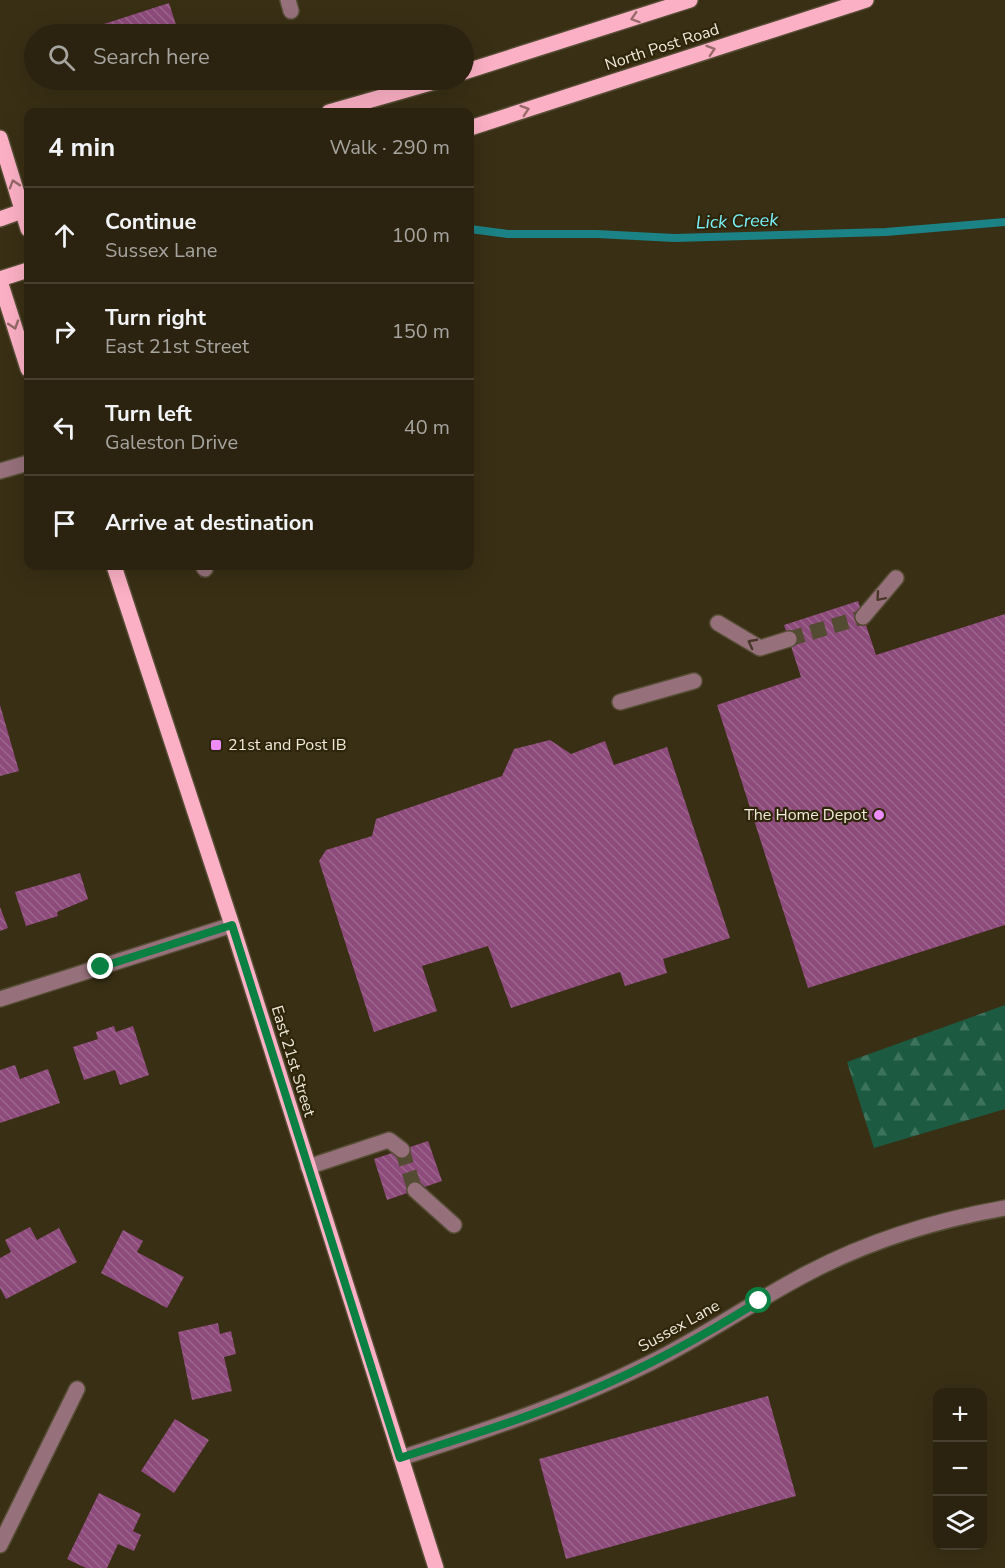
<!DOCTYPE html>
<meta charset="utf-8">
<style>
body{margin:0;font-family:"Nunito Sans",sans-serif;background:#372f1e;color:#f1f3f6}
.controls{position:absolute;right:18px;bottom:18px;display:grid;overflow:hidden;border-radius:12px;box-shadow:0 6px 24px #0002}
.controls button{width:54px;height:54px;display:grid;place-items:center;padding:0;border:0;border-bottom:2px solid #474030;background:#2b2310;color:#f1f3f6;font:30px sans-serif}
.stop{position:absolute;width:18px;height:18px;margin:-14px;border:4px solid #0b8043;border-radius:50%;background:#fff}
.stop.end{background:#0b8043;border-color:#fff;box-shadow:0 2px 6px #0008}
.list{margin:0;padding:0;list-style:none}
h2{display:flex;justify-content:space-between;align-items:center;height:78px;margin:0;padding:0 24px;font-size:26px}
h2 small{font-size:20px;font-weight:400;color:#a6a49f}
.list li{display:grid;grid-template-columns:39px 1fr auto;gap:18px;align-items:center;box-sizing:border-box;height:96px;padding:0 24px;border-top:2px solid #474030}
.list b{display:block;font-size:22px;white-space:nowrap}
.list p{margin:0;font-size:20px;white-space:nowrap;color:#a6a49f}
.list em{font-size:20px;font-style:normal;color:#a6a49f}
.icon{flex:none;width:33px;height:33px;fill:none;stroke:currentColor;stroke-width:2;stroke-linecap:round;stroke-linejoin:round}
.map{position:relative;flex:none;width:1005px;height:1568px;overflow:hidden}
.search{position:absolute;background:#2b2310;box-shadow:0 6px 24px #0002;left:24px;top:24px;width:450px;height:66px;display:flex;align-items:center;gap:15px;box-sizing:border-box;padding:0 21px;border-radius:33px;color:#a6a49f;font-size:22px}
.panel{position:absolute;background:#2b2310;box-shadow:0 6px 24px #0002;left:24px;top:108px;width:450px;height:462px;border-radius:12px}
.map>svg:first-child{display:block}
.forest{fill:url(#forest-firs)}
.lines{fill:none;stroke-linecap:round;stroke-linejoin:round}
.stream{stroke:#1b8285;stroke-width:8}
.building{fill:url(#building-back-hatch)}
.minor-tunnel{stroke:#544b33;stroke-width:15;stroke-dasharray:15 8;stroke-linecap:butt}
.minor-casing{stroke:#564d35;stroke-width:18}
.major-casing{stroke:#564d35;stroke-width:18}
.minor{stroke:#96717b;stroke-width:15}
.major{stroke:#fcb0c5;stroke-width:15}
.oneway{stroke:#966a68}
.oneway2{stroke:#493827}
.route{stroke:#0b8043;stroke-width:8}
.poi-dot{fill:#ed8cfa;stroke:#2f250b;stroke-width:2}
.labels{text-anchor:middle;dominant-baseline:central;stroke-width:4.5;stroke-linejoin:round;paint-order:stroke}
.street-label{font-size:16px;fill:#f0eada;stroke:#2f250b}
.poi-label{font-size:16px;fill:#f0eada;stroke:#2f250b;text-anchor:start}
.water-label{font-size:18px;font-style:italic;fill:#78f4f9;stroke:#2f250b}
</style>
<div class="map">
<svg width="1005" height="1568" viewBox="0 0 1005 1568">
<defs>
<pattern id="forest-firs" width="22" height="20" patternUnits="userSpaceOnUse" patternTransform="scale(1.5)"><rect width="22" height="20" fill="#1c5b41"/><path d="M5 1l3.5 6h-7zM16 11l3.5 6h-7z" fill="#3d735c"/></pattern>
<pattern id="building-back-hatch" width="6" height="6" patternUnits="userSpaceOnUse" patternTransform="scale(1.5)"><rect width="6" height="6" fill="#8d4b7b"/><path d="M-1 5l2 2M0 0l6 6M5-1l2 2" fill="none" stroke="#9d658d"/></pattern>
</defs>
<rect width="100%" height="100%" fill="#392f15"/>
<path class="forest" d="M1005 1005V1109L874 1148 847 1062Z"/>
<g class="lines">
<path class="stream" d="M470 229 508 234H597L674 238 886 232 1005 222"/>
</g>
<g class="building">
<path d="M169 3 179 34H73Z"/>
<path d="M858 601 876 655 1005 614V925L808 988 717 705 801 677 784 625Z"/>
<path d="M0 705 19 771 0 776Z"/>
<path d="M550 740 571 754 605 741 614 765 667 747 730 938 663 959 667 973 625 986 620 972 511 1008 488 946 422 966 437 1011 374 1032 319 861 326 850 372 836 376 819 502 776 514 749Z"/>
<path d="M80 873 88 899 57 912 58 916 26 926 15 892Z"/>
<path d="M0 907 8 928 0 931Z"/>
<path d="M114 1026 116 1032 133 1026 149 1075 120 1085 115 1070 84 1080 73 1047 98 1039 96 1032Z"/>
<path d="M15 1065 20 1079 48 1069 60 1103 0 1123V1070Z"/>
<path d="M428 1141 442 1181 387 1200 374 1159Z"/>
<path d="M30 1227 37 1240 59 1228 77 1262 6 1299 0 1288V1258L11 1252 5 1240Z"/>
<path d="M123 1230 143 1241 137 1252 184 1277 167 1308 101 1273Z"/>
<path d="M218 1323 220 1334 231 1331 236 1354 224 1357 232 1391 192 1400 178 1332Z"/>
<path d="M768 1396 796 1496 566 1559 539 1459Z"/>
<path d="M175 1419 209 1440 174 1493 141 1471Z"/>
<path d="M99 1493 141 1514 133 1531 141 1535 134 1551 118 1544 107 1568H86L67 1559Z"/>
</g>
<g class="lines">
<g class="minor-tunnel">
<path d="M789 639 863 617"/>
<path d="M402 1150 415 1190"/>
</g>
<defs>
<g id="minor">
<path d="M288 0 291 11"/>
<path d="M0 471 28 463"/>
<path d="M203 566 205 569"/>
<path d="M863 617 896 578"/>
<path d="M718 623 760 648 789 639"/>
<path d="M620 702 694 681"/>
<path d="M0 999 232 925"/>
<path d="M308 1167 389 1140 402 1150"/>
<path d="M415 1190 454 1225"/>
<path d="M401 1458C486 1430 570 1403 650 1363 705 1336 754 1301 808 1273 869 1241 937 1220 1005 1208"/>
<path d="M0 1545 77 1389"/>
</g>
<g id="major">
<path d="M464 72 690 0"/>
<path d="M329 112 441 80"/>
<path d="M470 128 866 0"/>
<path d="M0 138 28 229"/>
<path d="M0 219 28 209"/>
<path d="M0 279 28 270"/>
<path d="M0 281 28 369"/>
<path d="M114 566 232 925 436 1568"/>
</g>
</defs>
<use href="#minor" class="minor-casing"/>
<use href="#major" class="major-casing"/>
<use href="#minor" class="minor"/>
<use href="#major" class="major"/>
</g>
<defs><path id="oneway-chevron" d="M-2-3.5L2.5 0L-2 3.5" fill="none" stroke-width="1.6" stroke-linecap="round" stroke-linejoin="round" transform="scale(1.5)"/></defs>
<g class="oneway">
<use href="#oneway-chevron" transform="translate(635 18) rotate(162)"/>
<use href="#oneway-chevron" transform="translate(711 50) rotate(-18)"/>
<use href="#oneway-chevron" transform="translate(525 110) rotate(-18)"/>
<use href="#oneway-chevron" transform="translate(14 184) rotate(-107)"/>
<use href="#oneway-chevron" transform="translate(14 325) rotate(72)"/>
</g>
<g class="oneway2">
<use href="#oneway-chevron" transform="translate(880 597) rotate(131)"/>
<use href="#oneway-chevron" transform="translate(752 643) rotate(-152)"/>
</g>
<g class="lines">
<path class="route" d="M101 967 232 925 400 1458C464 1437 529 1418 590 1391 649 1366 705 1335 759 1301"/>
</g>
<g class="poi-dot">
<rect x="210" y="739" width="12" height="12" rx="3"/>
<circle cx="879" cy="815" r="6"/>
</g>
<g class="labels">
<g class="street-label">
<text transform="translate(662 47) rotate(-18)">North Post Road</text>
<text transform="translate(293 1061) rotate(73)">East 21st Street</text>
<text transform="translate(679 1326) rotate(-29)">Sussex Lane</text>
</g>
<g class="poi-label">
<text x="228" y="745">21st and Post IB</text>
<text x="867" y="815" text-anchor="end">The Home Depot</text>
</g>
<g class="water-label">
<text transform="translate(737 221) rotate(-2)">Lick Creek</text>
</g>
</g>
</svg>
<div class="controls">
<button>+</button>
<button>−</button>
<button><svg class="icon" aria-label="layers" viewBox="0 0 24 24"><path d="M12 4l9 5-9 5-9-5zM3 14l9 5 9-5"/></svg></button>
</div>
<div class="stop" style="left:759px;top:1301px"></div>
<div class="stop end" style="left:101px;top:967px"></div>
<div class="search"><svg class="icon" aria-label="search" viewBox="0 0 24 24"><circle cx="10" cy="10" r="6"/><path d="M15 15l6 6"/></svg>Search here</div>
<section class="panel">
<h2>4 min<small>Walk · 290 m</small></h2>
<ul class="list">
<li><svg class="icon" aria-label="ahead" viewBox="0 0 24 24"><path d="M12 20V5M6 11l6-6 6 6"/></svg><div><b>Continue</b><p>Sussex Lane</p></div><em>100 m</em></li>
<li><svg class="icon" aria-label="right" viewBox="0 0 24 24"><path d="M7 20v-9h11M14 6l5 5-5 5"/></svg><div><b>Turn right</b><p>East 21st Street</p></div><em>150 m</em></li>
<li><svg class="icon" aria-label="left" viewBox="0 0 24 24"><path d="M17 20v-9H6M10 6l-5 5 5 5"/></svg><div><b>Turn left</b><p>Galeston Drive</p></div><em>40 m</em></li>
<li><svg class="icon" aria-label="arrive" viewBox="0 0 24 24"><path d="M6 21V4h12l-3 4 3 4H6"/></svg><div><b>Arrive at destination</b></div></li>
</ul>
</section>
</div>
